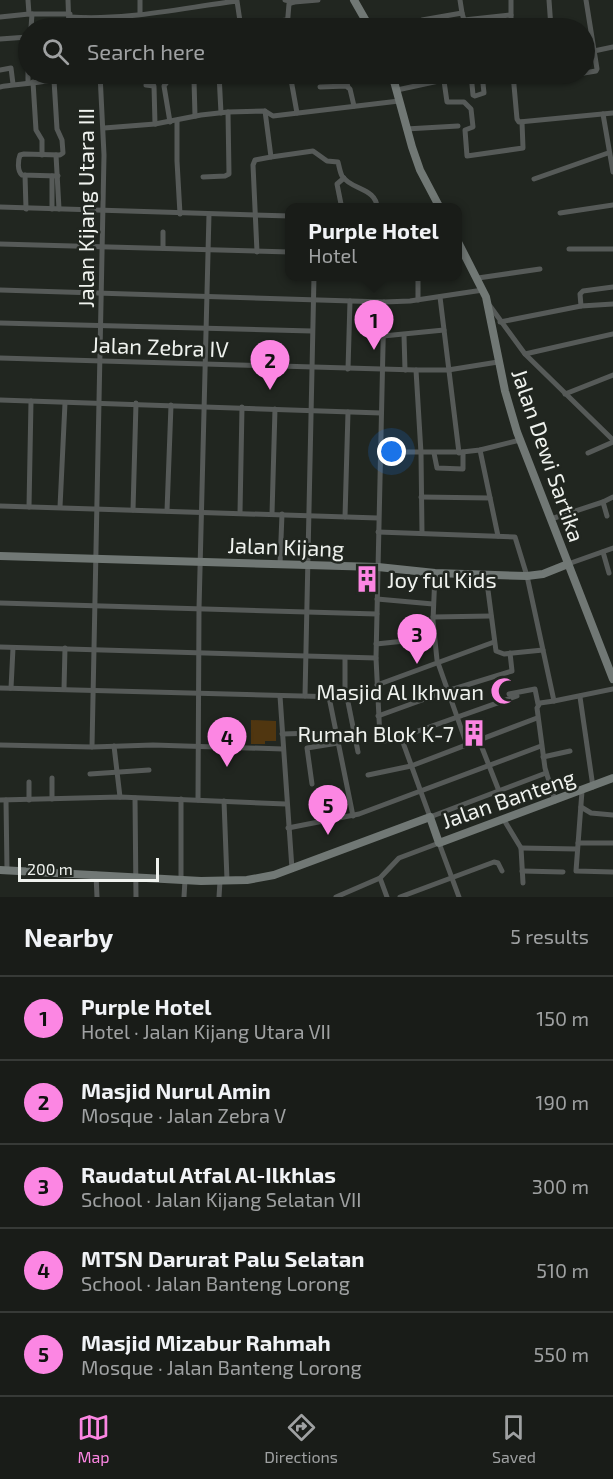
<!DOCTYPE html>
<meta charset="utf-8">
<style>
body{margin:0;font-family:"Exo 2",sans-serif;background:#222521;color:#f1f3f6}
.scale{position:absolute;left:18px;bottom:15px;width:141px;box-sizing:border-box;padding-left:6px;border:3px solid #eff2ee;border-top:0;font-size:16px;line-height:21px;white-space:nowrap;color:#eff2ee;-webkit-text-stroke:4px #212620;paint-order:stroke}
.you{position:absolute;left:392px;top:452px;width:21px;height:21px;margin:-15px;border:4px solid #fff;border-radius:50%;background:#1a73e8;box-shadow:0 0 0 9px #1a73e833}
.badge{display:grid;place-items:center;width:39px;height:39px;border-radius:50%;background:#fc86e3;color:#111;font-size:20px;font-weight:700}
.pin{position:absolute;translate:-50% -50px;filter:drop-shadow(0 2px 3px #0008)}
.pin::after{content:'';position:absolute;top:32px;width:21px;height:18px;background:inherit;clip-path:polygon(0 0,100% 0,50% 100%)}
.popup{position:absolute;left:285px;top:203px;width:177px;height:78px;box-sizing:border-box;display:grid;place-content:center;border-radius:12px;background:#191c18;filter:drop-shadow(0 2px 4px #0005);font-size:20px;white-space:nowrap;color:#9fa1a2}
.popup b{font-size:22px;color:#f1f3f6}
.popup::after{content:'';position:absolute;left:50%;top:100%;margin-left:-12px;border:12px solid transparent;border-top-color:#191c18}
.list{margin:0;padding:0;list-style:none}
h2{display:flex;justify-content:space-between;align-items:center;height:78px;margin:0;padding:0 24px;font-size:26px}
h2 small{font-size:20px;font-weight:400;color:#9fa1a2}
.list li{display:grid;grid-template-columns:39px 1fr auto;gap:18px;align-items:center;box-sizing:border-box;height:84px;padding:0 24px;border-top:2px solid #373a37}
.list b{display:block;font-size:22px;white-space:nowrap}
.list p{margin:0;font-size:20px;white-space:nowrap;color:#9fa1a2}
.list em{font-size:20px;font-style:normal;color:#9fa1a2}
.icon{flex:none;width:33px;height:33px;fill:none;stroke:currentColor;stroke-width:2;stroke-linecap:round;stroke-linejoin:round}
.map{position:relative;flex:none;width:613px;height:897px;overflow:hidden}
.search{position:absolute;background:#191c18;box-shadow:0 2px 4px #0004;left:18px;right:18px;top:18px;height:66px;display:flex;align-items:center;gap:15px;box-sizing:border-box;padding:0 21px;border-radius:33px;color:#9fa1a2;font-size:22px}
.sheet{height:498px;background:#191c18}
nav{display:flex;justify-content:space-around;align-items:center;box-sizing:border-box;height:84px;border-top:2px solid #373a37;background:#191c18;font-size:16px;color:#9fa1a2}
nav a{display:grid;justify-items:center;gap:3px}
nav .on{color:#fc86e3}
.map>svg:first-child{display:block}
.green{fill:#503610}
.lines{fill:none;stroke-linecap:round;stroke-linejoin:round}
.street{stroke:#565a58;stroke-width:5}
.secondary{stroke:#717875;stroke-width:8}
.labels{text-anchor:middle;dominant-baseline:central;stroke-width:5;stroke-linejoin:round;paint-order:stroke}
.street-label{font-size:22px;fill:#eff2ee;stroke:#212620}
.poi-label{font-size:22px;fill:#eff2ee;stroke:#212620;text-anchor:end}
</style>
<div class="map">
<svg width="613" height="897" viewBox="0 0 613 897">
<rect width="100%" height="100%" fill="#212620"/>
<path class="green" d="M251 720 276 721V741H265V744H251Z"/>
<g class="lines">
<g class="street">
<path d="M28 0 29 14"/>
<path d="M68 0 69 28"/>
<path d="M140 0V14"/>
<path d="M285 0 294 2"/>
<path d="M549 0 551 28"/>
<path d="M462 13 464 20 511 15"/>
<path d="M0 17 29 14H70"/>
<path d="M70 17C125 21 182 8 237 1L241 28"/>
<path d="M86 18 87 28"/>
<path d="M241 25 287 20"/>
<path d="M31 28 32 14"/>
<path d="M287 28 289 4 294 2 318 0"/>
<path d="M401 28 422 20 462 13 460 0"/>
<path d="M511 28V0"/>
<path d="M0 39 28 37"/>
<path d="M594 51 613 47"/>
<path d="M0 70 11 68 13 84"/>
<path d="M584 73 596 71 597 69 586 0"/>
<path d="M219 74 221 113"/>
<path d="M290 74 297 113"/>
<path d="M344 74 348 87"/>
<path d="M443 74 447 102H464L471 109 473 127 465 130 467 156 523 148 522 122"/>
<path d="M475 74H471L473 95 475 96 484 93 482 74"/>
<path d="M513 74 517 119 519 122 613 113"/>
<path d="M513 74H577"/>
<path d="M170 78 164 86 170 122"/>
<path d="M54 80 57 129 62 140 63 153 60 155 24 154 20 155C18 160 17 171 22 175L58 176"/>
<path d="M194 80 195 116"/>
<path d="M28 82V71"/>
<path d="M33 82 36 130 42 140V155"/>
<path d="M146 85 154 86 155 124"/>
<path d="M0 87C15 84 62 82 69 74"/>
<path d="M320 87 346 86 350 89 354 106"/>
<path d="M397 90 471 74"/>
<path d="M603 114 613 172"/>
<path d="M177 121V161L180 214"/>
<path d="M104 128 155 124 201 115 228 112 265 111 273 116 399 101"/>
<path d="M406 129 458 126"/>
<path d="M56 155 59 209"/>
<path d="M271 157 313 151 327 161 338 162C339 166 340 172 342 176 351 190 377 188 377 208"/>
<path d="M25 175 26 209"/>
<path d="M52 176V209"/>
<path d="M203 177 225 176 229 174 228 112"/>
<path d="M534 179 608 153"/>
<path d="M0 207 290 216"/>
<path d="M338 208 341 204 337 184 344 178"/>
<path d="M560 213 613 205"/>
<path d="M163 232V248"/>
<path d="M0 244 290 252"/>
<path d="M569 249H613"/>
<path d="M257 252 253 165 255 160 271 157 265 111"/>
<path d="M478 278 540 269"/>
<path d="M0 290 384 302 410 301 483 290"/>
<path d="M440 297 459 453"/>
<path d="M418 300V276"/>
<path d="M384 302 376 658 380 738 384 741 401 737 517 696"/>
<path d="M490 306 525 354 613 440"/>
<path d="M581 306 613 304"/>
<path d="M500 322 581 306 580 294 583 291 613 287"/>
<path d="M0 323 312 331"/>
<path d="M404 335 405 370"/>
<path d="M383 336 444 330"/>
<path d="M525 354 613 334"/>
<path d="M0 358 416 370H448L498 362"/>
<path d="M348 369 350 301"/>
<path d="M416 370 421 453 422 533"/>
<path d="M565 394 613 375"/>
<path d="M0 400 381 413"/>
<path d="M480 450 498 536"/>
<path d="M380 452H462L480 450 520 440"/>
<path d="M434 453 437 468 463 469V452"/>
<path d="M588 453 613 442"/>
<path d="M421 497 490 498"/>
<path d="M603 502 613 497"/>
<path d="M0 506 378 518"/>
<path d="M29 507 31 401"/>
<path d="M60 507 65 403"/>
<path d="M133 510 136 403"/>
<path d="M167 511 171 405"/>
<path d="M240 513 242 407"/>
<path d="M272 514 275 409"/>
<path d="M345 517 348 412"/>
<path d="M551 519 603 502 607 516"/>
<path d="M378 532 515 537 527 576 554 701 613 689"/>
<path d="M603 552 609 573"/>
<path d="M280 564 282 514"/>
<path d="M568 564 613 548"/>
<path d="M435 573 433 621 437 660 467 745"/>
<path d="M486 575 496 651 504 654 543 650"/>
<path d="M377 599 433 604"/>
<path d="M0 603 377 614"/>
<path d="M433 617 491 616"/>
<path d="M376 644 434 638"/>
<path d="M0 647 376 658"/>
<path d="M377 685 494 642"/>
<path d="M0 688 377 698"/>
<path d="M11 688 13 648"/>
<path d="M64 689 65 648"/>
<path d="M509 694 535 689 538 704"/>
<path d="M280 696 292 869"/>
<path d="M305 696 314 276"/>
<path d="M329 697 353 816"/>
<path d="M345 697V658"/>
<path d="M347 697 358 752"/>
<path d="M580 697 593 787"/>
<path d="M554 701 540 703 537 708 545 768 555 801"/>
<path d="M378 716 447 691 512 671 510 653"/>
<path d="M282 734 315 733"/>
<path d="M401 737 430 817 546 773"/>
<path d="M479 740 499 791"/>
<path d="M0 745 92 747 153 745 283 749"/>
<path d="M114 746 120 797"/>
<path d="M92 747 104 155 100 74"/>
<path d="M543 757 570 751"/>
<path d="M90 774 149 770"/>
<path d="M368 775 411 766 537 718"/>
<path d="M52 778V799"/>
<path d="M312 784 307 748 338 743"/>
<path d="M582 791 576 871 613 872"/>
<path d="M135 798 136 897"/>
<path d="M181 799V880"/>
<path d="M0 800 120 797 286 804"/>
<path d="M6 800 7 870"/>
<path d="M29 800V782"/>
<path d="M198 800 199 609 209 214"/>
<path d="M224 801 227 880"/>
<path d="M581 807 591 813 613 815"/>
<path d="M504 820 521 848 523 883"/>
<path d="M288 828 359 814 541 746"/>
<path d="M578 843H613"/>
<path d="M521 848 577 849"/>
<path d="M522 871 563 872"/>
<path d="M96 874 97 897"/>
<path d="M380 878 387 897"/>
<path d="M184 897 185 880"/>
<path d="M219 897 220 881"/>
<path d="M336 897 380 878 399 858 439 843 459 897"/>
<path d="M400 897 494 862 498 863 502 871"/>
</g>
<g class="secondary">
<path d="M354 0 370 28"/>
<path d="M392 74 412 147 420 170 440 208"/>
<path d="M458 242 486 297 505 391 517 432 613 679"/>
<path d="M0 556 378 567 435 573 527 576 543 574 568 564"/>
<path d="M0 870 201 881 247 880 274 875 430 817 439 843 613 778"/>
</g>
</g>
<defs>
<symbol id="building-bare" viewBox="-9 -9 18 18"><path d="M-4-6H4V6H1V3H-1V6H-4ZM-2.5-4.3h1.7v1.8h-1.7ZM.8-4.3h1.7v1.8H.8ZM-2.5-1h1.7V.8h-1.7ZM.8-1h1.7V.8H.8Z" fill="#fc86e3" stroke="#212620" stroke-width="2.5" paint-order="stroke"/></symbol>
<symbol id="mosque-bare" viewBox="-9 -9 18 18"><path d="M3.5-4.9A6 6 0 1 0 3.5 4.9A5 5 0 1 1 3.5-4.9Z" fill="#fc86e3" stroke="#212620" stroke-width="2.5" paint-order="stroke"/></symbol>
</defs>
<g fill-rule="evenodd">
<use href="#building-bare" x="348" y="560" width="38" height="38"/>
<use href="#mosque-bare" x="485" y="672" width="38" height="38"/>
<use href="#building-bare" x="455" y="714" width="38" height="38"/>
</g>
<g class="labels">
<g class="street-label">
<text transform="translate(85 208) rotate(-90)">Jalan Kijang Utara III</text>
<text transform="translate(160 346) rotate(2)">Jalan Zebra IV</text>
<text transform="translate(549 455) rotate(71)">Jalan Dewi Sartika</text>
<text transform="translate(286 546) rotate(2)">Jalan Kijang</text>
<text transform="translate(508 798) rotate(-19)">Jalan Banteng</text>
</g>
<g class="poi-label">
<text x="387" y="579" text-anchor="start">Joy ful Kids</text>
<text x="484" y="691">Masjid Al Ikhwan</text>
<text x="454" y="733">Rumah Blok K-7</text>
</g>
</g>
</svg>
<div class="scale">200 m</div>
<div class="you"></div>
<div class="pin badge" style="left:374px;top:350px">1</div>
<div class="popup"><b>Purple Hotel</b>Hotel</div>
<div class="pin badge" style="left:270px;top:390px">2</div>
<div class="pin badge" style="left:417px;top:664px">3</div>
<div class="pin badge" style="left:227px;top:767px">4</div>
<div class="pin badge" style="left:328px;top:835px">5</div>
<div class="search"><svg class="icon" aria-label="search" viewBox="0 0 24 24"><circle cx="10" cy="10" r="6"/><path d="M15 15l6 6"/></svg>Search here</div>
</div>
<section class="sheet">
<h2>Nearby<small>5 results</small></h2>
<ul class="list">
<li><span class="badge">1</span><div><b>Purple Hotel</b><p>Hotel · Jalan Kijang Utara VII</p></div><em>150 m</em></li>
<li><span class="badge">2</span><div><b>Masjid Nurul Amin</b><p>Mosque · Jalan Zebra V</p></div><em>190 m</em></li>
<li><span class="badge">3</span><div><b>Raudatul Atfal Al-Ilkhlas</b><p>School · Jalan Kijang Selatan VII</p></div><em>300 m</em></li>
<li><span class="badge">4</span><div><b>MTSN Darurat Palu Selatan</b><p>School · Jalan Banteng Lorong</p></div><em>510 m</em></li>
<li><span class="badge">5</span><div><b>Masjid Mizabur Rahmah</b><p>Mosque · Jalan Banteng Lorong</p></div><em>550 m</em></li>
</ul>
</section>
<nav>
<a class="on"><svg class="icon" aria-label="map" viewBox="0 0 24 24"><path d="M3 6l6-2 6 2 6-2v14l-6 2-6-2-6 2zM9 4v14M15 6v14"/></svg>Map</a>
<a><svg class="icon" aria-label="directions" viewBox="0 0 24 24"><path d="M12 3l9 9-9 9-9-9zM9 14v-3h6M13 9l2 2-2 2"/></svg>Directions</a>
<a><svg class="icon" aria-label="saved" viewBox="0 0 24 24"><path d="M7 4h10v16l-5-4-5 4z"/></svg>Saved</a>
</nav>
